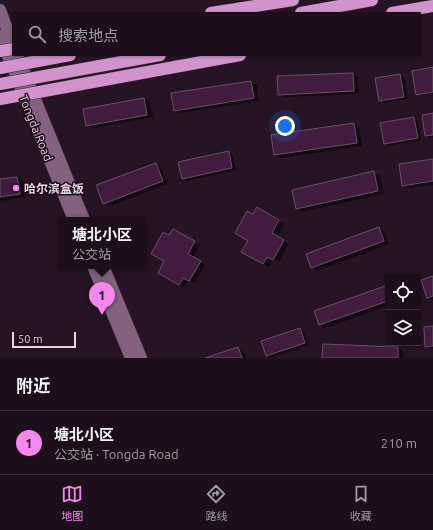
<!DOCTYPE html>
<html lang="zh">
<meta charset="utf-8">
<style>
body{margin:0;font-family:Ubuntu,"Noto Sans SC",sans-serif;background:#291d28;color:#f1f3f6}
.controls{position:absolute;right:12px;bottom:12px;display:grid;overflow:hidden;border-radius:0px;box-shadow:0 1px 3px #0004}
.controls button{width:36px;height:36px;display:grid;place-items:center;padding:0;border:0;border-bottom:1px solid #3a2f3a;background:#1c0f1b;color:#f1f3f6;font:20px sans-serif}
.scale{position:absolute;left:12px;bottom:10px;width:64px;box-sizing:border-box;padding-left:4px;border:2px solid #e4d7e2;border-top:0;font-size:11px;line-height:14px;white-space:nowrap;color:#e4d7e2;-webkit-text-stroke:3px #1c0b1a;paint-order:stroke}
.you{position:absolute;left:285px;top:126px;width:14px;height:14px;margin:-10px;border:3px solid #fff;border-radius:50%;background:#1a73e8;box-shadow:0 0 0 6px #1a73e833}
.badge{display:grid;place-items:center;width:26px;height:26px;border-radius:50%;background:#f688ed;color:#111;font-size:13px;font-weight:700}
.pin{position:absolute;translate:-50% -33px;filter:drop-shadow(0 1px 2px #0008)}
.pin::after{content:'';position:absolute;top:21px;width:14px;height:12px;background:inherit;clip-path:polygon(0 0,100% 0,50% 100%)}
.popup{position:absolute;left:58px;top:217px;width:88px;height:52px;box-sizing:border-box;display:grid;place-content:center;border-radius:0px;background:#1c0f1b;filter:drop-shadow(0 1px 3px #0005);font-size:13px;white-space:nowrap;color:#a09ca3}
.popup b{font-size:15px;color:#f1f3f6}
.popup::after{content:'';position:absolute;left:50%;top:100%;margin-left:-8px;border:8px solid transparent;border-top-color:#1c0f1b}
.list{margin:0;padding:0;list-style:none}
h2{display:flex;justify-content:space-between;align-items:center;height:52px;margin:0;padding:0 16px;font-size:17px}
h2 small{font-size:13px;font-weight:400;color:#a09ca3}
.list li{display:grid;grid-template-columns:26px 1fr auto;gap:12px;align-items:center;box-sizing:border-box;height:64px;padding:0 16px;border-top:1px solid #3a2f3a}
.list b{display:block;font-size:15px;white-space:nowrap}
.list p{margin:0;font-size:13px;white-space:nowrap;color:#a09ca3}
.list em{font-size:13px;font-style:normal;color:#a09ca3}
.icon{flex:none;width:22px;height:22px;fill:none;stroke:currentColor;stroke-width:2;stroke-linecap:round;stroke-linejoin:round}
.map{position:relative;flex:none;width:433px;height:358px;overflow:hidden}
.search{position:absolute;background:#1c0f1b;box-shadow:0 1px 3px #0004;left:12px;right:12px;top:12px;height:44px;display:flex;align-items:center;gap:10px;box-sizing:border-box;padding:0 14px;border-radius:0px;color:#a09ca3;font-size:15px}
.sheet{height:116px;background:#1c0f1b}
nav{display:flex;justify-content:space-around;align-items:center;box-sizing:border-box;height:56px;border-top:1px solid #3a2f3a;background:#1c0f1b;font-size:11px;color:#a09ca3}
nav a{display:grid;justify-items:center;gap:2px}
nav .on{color:#f688ed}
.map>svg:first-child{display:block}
.shadow{fill:#0007}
.building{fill:#411c3e;stroke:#675264}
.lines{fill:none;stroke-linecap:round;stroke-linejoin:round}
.secondary-casing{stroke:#392d38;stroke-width:13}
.highway-casing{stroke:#392d38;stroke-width:13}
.secondary{stroke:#84627f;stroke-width:12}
.highway{stroke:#d292cb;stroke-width:12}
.highway-bridge-casing{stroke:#392d38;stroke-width:13;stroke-linecap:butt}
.highway-bridge{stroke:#d292cb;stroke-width:12}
.poi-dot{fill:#f688ed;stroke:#1c0b1a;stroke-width:1.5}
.labels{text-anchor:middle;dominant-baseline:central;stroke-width:3;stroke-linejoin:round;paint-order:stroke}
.street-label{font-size:12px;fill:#e4d7e2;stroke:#1c0b1a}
.poi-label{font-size:12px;font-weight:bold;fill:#e4d7e2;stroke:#1c0b1a;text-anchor:start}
</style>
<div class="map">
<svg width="433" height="358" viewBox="0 0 433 358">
<rect width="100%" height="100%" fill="#261424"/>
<g class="shadow">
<path d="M433 68V94L421 96 417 94Z"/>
<path d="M352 74 358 77 359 94 284 97 279 94Z"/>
<path d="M400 75 404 77 408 99 384 103 380 101Z"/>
<path d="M251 82 257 85 259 101 181 113 175 110 173 94Z"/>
<path d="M144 99 150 102 153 117 93 128 87 125Z"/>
<path d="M433 114V137L430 138 426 135Z"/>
<path d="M414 118 418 121 421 140 389 146 385 143Z"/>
<path d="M354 124 359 127 362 146 281 158 275 155Z"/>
<path d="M228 152 232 154 236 170 187 181 183 179Z"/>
<path d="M433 160V185L408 188 403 185Z"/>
<path d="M155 164 161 167 168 184 110 206 104 203Z"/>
<path d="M374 173 380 176 384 194 302 212 297 208Z"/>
<path d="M17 178 23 181 25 197 0 201V180Z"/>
<path d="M257 209 284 224 277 237 289 244 279 262 273 259 269 267 243 252 249 240 253 216Z"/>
<path d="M378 228 384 231 389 244 317 271 312 267Z"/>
<path d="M173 230 200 245 193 258 205 265 195 283 189 280 185 287 159 273 166 261 169 237Z"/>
<path d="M433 277V300H432L428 298Z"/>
<path d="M388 286V306L325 328 319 324Z"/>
<path d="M433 327V349H431L426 346Z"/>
<path d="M300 329 304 332 309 345 271 358 267 355Z"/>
<path d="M398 348 403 351V358H323Z"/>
<path d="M238 349 244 352 246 358H208Z"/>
</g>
<g class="building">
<path d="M433 67V92L416 95 412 71Z"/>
<path d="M353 73 354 91 278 95 277 76Z"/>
<path d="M400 74 404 97 379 101 375 78Z"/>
<path d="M251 81 254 98 174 111 171 93Z"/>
<path d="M144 98 147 115 86 126 83 109Z"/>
<path d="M433 113V135L425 136 422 115Z"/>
<path d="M414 117 418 138 384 144 380 123Z"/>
<path d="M354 123 357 143 274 155 271 135Z"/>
<path d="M229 151 232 168 182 179 178 162Z"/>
<path d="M433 159V181L402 186 399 164Z"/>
<path d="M156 163 163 181 103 204 96 185Z"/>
<path d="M374 171 378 191 296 209 292 190Z"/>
<path d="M17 177 20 194 0 197V179Z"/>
<path d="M257 207 279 220 272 233 284 240 273 260 267 257 263 264 241 252 248 241 235 233 247 211 253 214Z"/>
<path d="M379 227 384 241 311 268 306 254Z"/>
<path d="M173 229 195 241 188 254 201 261 189 281 183 278 179 285 158 273 164 261 151 254 163 232 169 235Z"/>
<path d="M433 276V296L427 298 421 280Z"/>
<path d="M388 285V301L319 325 314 311Z"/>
<path d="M433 326V346L425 347 424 327Z"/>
<path d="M300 328 305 343 266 356 261 341Z"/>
<path d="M323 344 398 347V358H322Z"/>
<path d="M238 347 242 358H205Z"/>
</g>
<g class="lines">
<defs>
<g id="secondary">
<path d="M0 10 13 45"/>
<path d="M0 36 74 220"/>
<path d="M17 55 84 220"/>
<path d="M93 266 131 358"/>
<path d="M103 266 141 358"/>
</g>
<g id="highway">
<path d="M211 13 293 0"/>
<path d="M301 13 372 0"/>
<path d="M392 13 433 6"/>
</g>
</defs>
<use href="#secondary" class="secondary-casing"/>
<use href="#highway" class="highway-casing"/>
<use href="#secondary" class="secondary"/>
<use href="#highway" class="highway"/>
<defs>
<g id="highway-bridge">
<path d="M0 51 13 49"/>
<path d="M0 68 70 55"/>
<path d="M0 84 160 55"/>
<path d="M0 99 240 55"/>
</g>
</defs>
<use href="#highway-bridge" class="highway-bridge-casing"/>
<use href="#highway-bridge" class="highway-bridge"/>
</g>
<circle class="poi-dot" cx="16" cy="188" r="4"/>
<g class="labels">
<g class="street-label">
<text transform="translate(36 128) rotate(68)">Tongda Road</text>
</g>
<g class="poi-label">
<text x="24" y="188">哈尔滨盒饭</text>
</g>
</g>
</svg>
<div class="controls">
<button><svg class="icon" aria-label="locate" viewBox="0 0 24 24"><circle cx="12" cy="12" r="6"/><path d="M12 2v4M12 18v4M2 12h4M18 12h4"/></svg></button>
<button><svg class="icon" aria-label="layers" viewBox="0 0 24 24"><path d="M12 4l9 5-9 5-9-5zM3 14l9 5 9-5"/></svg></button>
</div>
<div class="scale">50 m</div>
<div class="you"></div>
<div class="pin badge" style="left:102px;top:315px">1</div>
<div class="popup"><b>塘北小区</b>公交站</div>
<div class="search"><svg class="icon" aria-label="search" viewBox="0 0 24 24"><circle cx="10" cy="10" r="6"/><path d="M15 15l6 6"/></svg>搜索地点</div>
</div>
<section class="sheet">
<h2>附近<small></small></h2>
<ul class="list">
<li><span class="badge">1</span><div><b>塘北小区</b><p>公交站 · Tongda Road</p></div><em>210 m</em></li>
</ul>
</section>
<nav>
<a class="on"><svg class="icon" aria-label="map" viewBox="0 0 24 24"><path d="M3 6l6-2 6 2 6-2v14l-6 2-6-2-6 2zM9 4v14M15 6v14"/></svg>地图</a>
<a><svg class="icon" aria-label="directions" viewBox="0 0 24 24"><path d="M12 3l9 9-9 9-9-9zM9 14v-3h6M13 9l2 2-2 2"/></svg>路线</a>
<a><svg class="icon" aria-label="saved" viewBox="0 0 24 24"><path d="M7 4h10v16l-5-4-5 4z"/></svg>收藏</a>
</nav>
